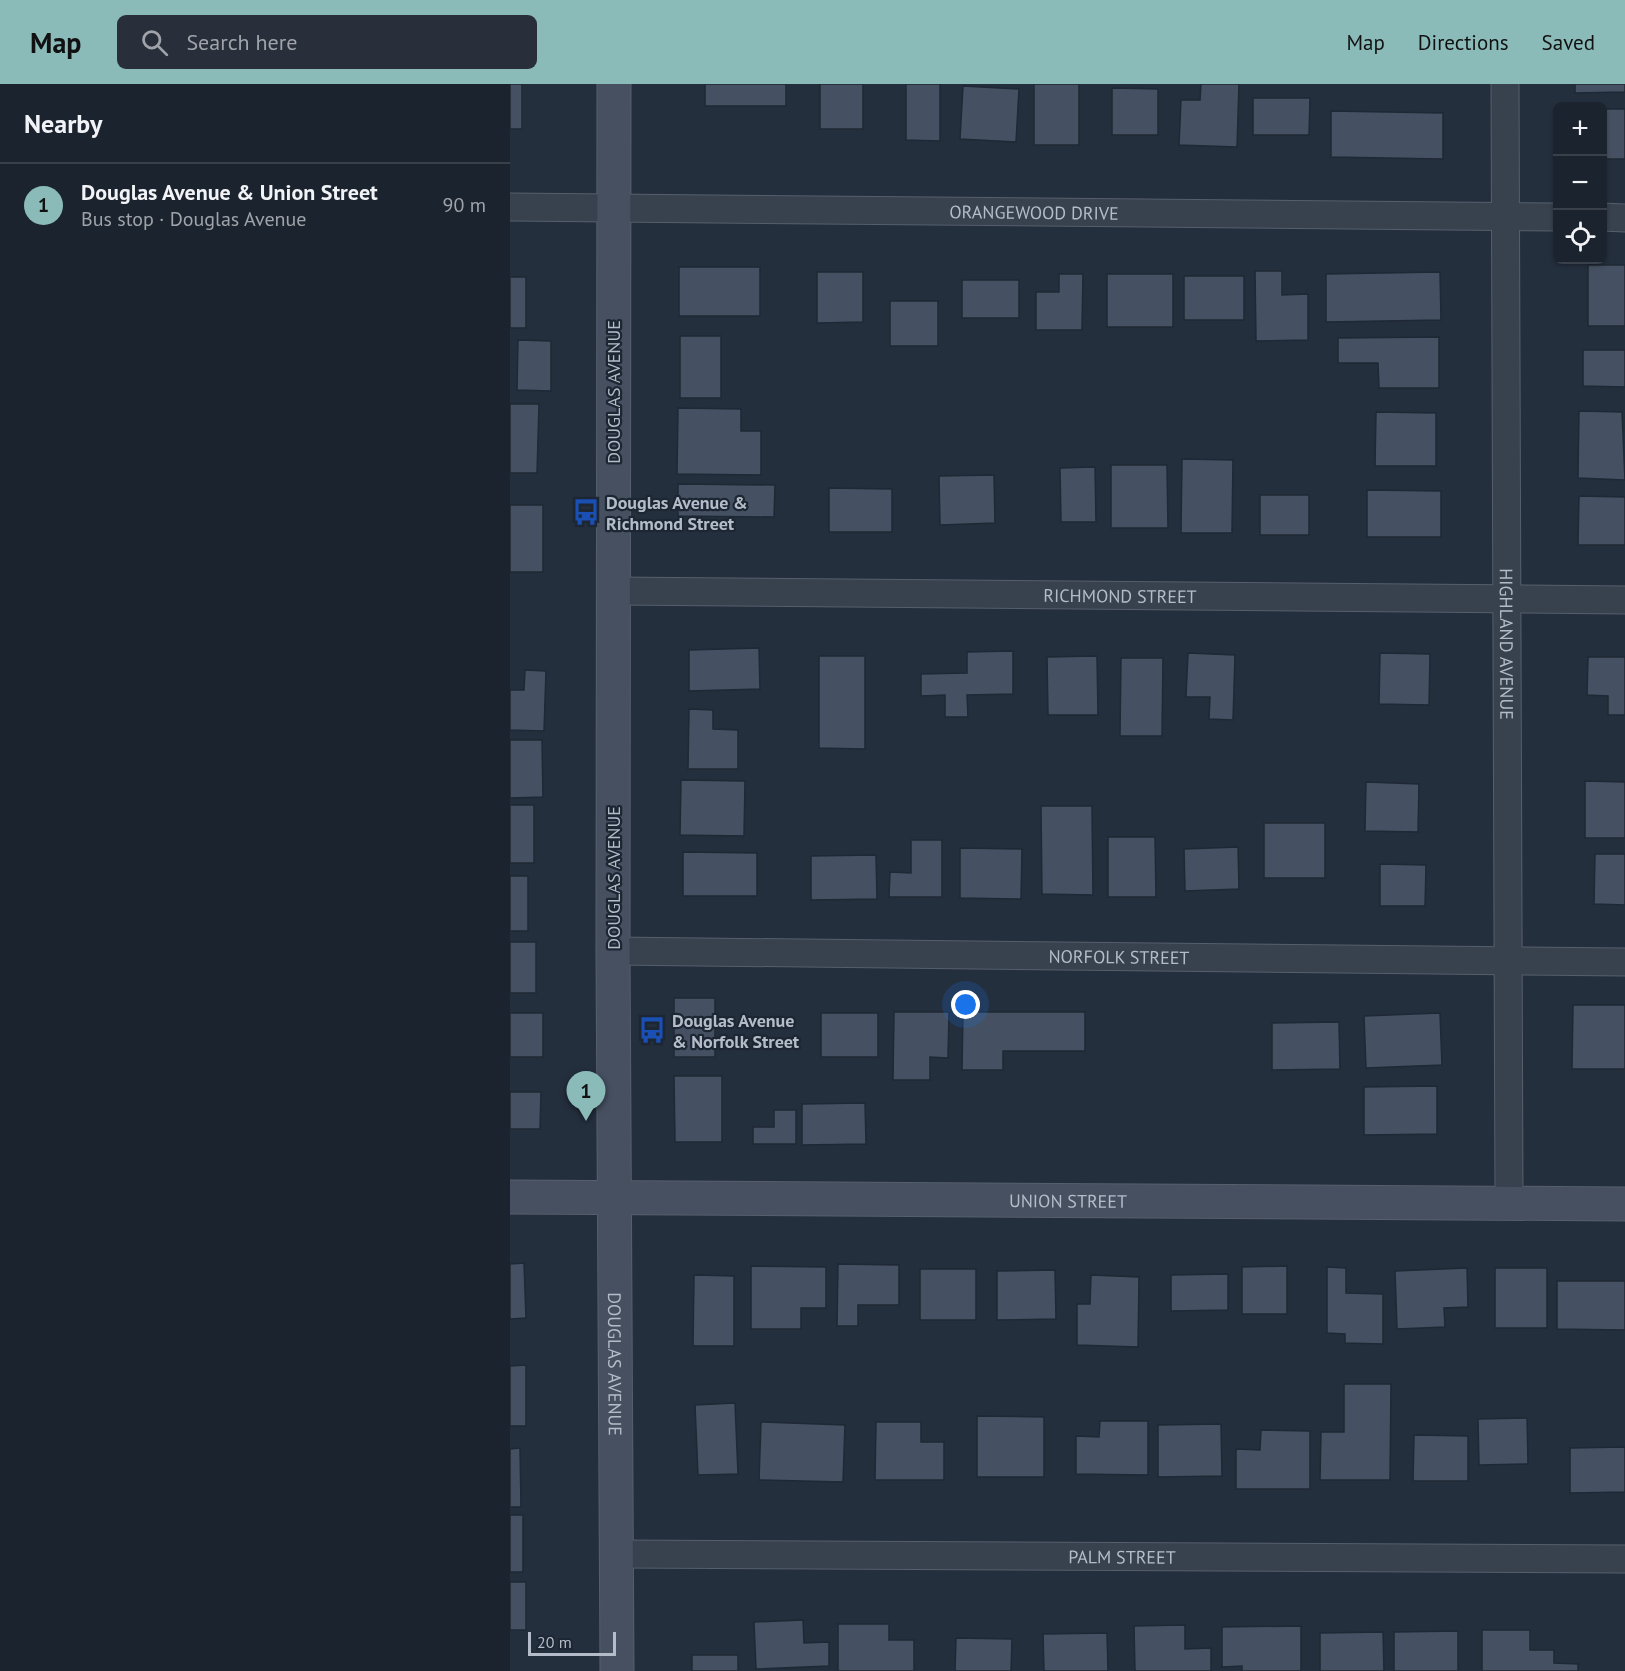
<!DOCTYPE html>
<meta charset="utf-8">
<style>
body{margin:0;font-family:"PT Sans",sans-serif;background:#282f3a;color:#f1f3f6}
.controls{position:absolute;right:18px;top:18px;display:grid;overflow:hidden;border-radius:9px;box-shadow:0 2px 4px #0004}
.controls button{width:54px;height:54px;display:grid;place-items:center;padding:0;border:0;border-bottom:2px solid #39404a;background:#1b232e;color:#f1f3f6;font:30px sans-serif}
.scale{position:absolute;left:18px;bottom:15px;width:88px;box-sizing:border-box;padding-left:6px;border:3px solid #b4bcc9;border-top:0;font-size:16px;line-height:21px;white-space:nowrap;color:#b4bcc9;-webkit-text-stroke:4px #1d2633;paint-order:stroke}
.you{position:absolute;left:456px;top:921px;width:21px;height:21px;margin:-15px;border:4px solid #fff;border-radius:50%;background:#1a73e8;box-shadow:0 0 0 9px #1a73e833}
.badge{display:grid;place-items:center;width:39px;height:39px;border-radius:50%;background:#8bbbb9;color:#111;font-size:20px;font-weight:700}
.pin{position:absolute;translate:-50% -50px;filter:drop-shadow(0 2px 3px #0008)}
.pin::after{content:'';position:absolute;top:32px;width:21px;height:18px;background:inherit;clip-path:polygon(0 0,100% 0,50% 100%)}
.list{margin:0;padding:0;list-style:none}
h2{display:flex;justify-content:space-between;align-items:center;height:78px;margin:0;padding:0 24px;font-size:26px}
h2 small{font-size:20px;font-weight:400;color:#a0a4aa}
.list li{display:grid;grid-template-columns:39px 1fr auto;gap:18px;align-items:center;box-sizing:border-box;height:84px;padding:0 24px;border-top:2px solid #39404a}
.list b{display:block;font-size:22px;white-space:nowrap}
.list p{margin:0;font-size:20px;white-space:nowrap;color:#a0a4aa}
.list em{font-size:20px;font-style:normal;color:#a0a4aa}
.icon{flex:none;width:33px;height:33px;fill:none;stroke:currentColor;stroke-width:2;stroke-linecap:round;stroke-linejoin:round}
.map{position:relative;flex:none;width:1115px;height:1587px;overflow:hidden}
header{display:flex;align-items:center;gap:36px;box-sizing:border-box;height:84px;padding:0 30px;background:#8bbbb9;color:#111}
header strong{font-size:28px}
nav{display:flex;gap:33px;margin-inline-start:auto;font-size:21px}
.search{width:420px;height:54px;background:#282f3a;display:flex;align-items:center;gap:15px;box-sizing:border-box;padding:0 21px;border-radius:9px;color:#a0a4aa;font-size:22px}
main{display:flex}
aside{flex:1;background:#1b232e}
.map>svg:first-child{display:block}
.building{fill:#455162;stroke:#1f2835;stroke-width:1.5}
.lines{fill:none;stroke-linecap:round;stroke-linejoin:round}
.street-casing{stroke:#565f6c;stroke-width:29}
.secondary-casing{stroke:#565f6c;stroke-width:35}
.street{stroke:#38414e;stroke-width:27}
.secondary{stroke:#465061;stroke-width:33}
.labels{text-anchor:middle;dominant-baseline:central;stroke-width:4.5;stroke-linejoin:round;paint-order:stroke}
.street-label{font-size:18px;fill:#b4bcc9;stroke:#1d2633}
.poi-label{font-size:18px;font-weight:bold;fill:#b4bcc9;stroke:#1d2633;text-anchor:start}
</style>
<header>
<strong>Map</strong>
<div class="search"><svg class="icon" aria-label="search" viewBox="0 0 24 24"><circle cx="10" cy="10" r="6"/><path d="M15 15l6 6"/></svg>Search here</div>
<nav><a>Map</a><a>Directions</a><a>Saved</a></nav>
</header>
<main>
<aside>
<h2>Nearby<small></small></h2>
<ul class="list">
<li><span class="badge">1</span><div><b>Douglas Avenue &amp; Union Street</b><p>Bus stop · Douglas Avenue</p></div><em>90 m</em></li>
</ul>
</aside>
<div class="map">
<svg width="1115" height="1587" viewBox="0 0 1115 1587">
<rect width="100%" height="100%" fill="#242f3e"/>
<g class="building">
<rect x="0" y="0" width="12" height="45"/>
<rect x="195" y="0" width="81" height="22"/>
<rect x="310" y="0" width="43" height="45"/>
<path d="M396 0H430V57L396 56Z"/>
<rect x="524" y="0" width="45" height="61"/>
<path d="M691 0H729L727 63 669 61 671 16H690Z"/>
<path d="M1065 0H1115V8L1065 9Z"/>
<path d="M453 2 509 5 506 58 450 55Z"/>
<path d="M602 4 648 5V51H602Z"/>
<path d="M743 14H800L799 51H743Z"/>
<rect x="1092" y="25" width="23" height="50"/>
<path d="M821 27 933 29V75L821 73Z"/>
<rect x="1078" y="181" width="37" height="61"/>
<rect x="169" y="183" width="81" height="49"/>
<path d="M745 187H772V211L798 210V256L746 257Z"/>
<path d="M307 188H353V238L307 239Z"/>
<path d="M930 188 931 236 816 238V190Z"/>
<path d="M549 190H573L572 246H526V208H549Z"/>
<rect x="597" y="190" width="66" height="53"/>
<rect x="674" y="192" width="60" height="44"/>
<rect x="0" y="193" width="16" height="51"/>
<rect x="452" y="196" width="57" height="38"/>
<rect x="380" y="217" width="48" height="45"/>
<rect x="170" y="252" width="41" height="62"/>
<path d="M929 253V304H869L868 279H828V254Z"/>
<path d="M8 256 41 257V307L7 306Z"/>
<path d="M1073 266H1115V303L1073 302Z"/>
<path d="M0 320H29L27 389H0Z"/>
<path d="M168 324 231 325V347H251V391L167 390Z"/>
<path d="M1069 327 1112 328 1115 396 1068 394Z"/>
<path d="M866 328 926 329V382H865Z"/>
<path d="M672 375 723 376 722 449H671Z"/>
<path d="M601 381H657L658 444H601Z"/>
<path d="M585 383 586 438H551L550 384Z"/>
<path d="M484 391 485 439 430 441 429 392Z"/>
<path d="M168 400 265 401 264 433 168 432Z"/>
<path d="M319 404 382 405V448H319Z"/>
<path d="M857 406 931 407V453H857Z"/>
<rect x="750" y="411" width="49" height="40"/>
<path d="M1069 412 1115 413V461H1068Z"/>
<rect x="0" y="421" width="33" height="67"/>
<path d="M249 564 250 605 179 607V566Z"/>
<path d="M503 567V610L457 611 458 633H435V611L411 612V590L457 589V568Z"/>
<path d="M678 569 725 571 723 636 699 635 700 613H676Z"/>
<path d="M870 569 920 570 919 621 869 620Z"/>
<path d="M309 572H355V665L309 664Z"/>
<path d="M587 572 588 631H538L537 573Z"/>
<path d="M1078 573H1115V631H1098V612L1077 611Z"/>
<path d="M611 574H653L652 652H610Z"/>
<path d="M15 586 36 587 34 647 0 646V606H14Z"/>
<path d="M179 625 203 626V645L228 646V685H178Z"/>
<path d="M0 656H32L33 713 0 714Z"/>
<path d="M171 696 235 697 234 752 170 751Z"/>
<path d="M1075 697 1115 698V754H1075Z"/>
<path d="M856 698 909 700 908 748 855 747Z"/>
<rect x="0" y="721" width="24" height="58"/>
<path d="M531 722H582L583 811 532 810Z"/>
<rect x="754" y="739" width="61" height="55"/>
<path d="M598 753H645L646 813H598Z"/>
<path d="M401 756H432V813H379L380 788 401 789Z"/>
<path d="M728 763 729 805 675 807 674 765Z"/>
<path d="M450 764 512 765 511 815 450 814Z"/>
<path d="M173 768 247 769V812H173Z"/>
<path d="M1085 770H1115V821L1084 820Z"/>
<path d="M366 771 367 815 301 816V772Z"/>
<path d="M870 780 916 781 915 822H870Z"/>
<rect x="0" y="792" width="18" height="55"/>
<rect x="0" y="858" width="26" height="51"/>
<rect x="164" y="914" width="41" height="59"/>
<path d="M1063 921H1115V985H1062Z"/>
<path d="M384 928H439L438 974 420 973V996H383Z"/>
<path d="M453 928H575V967H493V986H452Z"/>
<rect x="0" y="929" width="33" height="44"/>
<rect x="311" y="929" width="57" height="44"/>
<path d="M930 929 932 981 856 984 854 932Z"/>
<path d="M829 938 830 985 762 986V939Z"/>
<path d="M164 992H212V1058H165Z"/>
<path d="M927 1002V1050L854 1051V1003Z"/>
<path d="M0 1008H31L30 1045H0Z"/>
<path d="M355 1019 356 1060 292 1061V1020Z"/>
<path d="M264 1026H286V1060H243V1043H264Z"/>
<path d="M14 1179 16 1234 0 1235V1180Z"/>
<path d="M328 1180 389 1181V1221H348V1242H327Z"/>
<path d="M241 1182 316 1183V1224H291V1245H241Z"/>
<path d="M777 1182V1230H732V1183Z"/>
<path d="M817 1183 836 1184V1209L873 1210V1260L835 1259V1250L817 1249Z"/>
<path d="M957 1184 958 1223 934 1224 935 1243 887 1245 885 1187Z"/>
<rect x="985" y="1184" width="52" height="60"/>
<rect x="410" y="1185" width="56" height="51"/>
<path d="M545 1186 546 1235 487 1236V1187Z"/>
<path d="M718 1190V1226L661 1227V1191Z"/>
<path d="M184 1191 224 1192V1262H183Z"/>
<path d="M581 1191 629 1193 628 1263 567 1261V1220H580Z"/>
<path d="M1047 1197H1115V1246L1047 1245Z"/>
<path d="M16 1281V1342H0V1282Z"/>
<path d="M834 1300H881L880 1396H810L811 1348H834Z"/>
<path d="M225 1319 228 1390 188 1391 185 1321Z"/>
<path d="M467 1332 534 1333V1393H467Z"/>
<path d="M1017 1334 1018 1380 969 1381 968 1335Z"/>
<path d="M590 1337H638V1391L566 1390V1352L589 1353Z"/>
<path d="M251 1338 335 1341 333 1398 249 1396Z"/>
<path d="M366 1338H411V1358H434V1396H365Z"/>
<path d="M711 1340 712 1392 648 1393V1341Z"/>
<path d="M751 1346 800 1347V1405H726V1365L750 1366Z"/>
<path d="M904 1351 958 1352V1397H903Z"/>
<path d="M1115 1363V1408L1060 1409V1364Z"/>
<path d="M10 1364 11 1423H0V1365Z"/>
<rect x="0" y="1431" width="13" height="57"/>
<rect x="0" y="1498" width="16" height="48"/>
<path d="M293 1536 294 1559 319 1558V1582L246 1585 244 1538Z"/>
<path d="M328 1540H379V1556H404V1587H328Z"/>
<path d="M675 1541V1565L701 1564V1587H625L624 1542Z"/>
<path d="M791 1542V1587H732V1582L712 1583V1543Z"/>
<path d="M972 1546H1020V1566H1044V1579L1068 1580V1587H972Z"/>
<path d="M948 1547V1587H884V1548Z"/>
<path d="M873 1548 874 1587H810V1549Z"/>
<path d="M597 1549 598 1587H534L533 1550Z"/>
<path d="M446 1554 502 1555 501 1587H445Z"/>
<rect x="182" y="1571" width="46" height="16"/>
</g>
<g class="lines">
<defs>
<g id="street">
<path id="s1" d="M995 0 999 1119"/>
<path id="s2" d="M0 123 1048 133"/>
<path d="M1092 133 1115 134"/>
<path id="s3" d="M104 507 1115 516"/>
<path id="s4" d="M103 867 1115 878"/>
<path id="s5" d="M108 1470 1115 1475"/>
</g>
<g id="secondary">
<path id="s6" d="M104 0 103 867 107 1587"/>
<path id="s7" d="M0 1113 1115 1120"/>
</g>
</defs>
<use href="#street" class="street-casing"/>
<use href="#secondary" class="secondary-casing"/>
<use href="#street" class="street"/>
<use href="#secondary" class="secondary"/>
</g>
<defs>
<symbol id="bus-bare" viewBox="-9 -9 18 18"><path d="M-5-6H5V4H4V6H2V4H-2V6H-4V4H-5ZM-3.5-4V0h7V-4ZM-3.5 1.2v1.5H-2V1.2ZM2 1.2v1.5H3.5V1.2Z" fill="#1a4fb4" stroke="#1d2633" stroke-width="2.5" paint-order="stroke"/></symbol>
</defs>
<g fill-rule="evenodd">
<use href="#bus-bare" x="57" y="409" width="38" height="38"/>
<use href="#bus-bare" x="123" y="927" width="38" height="38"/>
</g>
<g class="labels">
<g class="street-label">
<text stroke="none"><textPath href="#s2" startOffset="524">ORANGEWOOD DRIVE</textPath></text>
<text transform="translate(103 308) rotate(-90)">DOUGLAS AVENUE</text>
<text stroke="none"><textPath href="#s3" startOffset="506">RICHMOND STREET</textPath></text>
<text stroke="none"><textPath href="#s1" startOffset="560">HIGHLAND AVENUE</textPath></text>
<text transform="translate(103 794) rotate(-90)">DOUGLAS AVENUE</text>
<text stroke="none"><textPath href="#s4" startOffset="506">NORFOLK STREET</textPath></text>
<text stroke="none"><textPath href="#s7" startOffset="558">UNION STREET</textPath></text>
<text stroke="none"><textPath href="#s6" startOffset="1280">DOUGLAS AVENUE</textPath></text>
<text stroke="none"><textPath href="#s5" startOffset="504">PALM STREET</textPath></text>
</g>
<g class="poi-label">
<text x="96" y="418">Douglas Avenue &amp;<tspan x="96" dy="21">Richmond Street</tspan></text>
<text x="162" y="936">Douglas Avenue<tspan x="162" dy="21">&amp; Norfolk Street</tspan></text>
</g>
</g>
</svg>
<div class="controls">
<button>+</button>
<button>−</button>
<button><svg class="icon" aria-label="locate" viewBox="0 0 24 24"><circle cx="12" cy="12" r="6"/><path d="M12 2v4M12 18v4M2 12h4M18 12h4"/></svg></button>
</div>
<div class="scale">20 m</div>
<div class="you"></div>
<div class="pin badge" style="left:76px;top:1037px">1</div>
</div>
</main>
